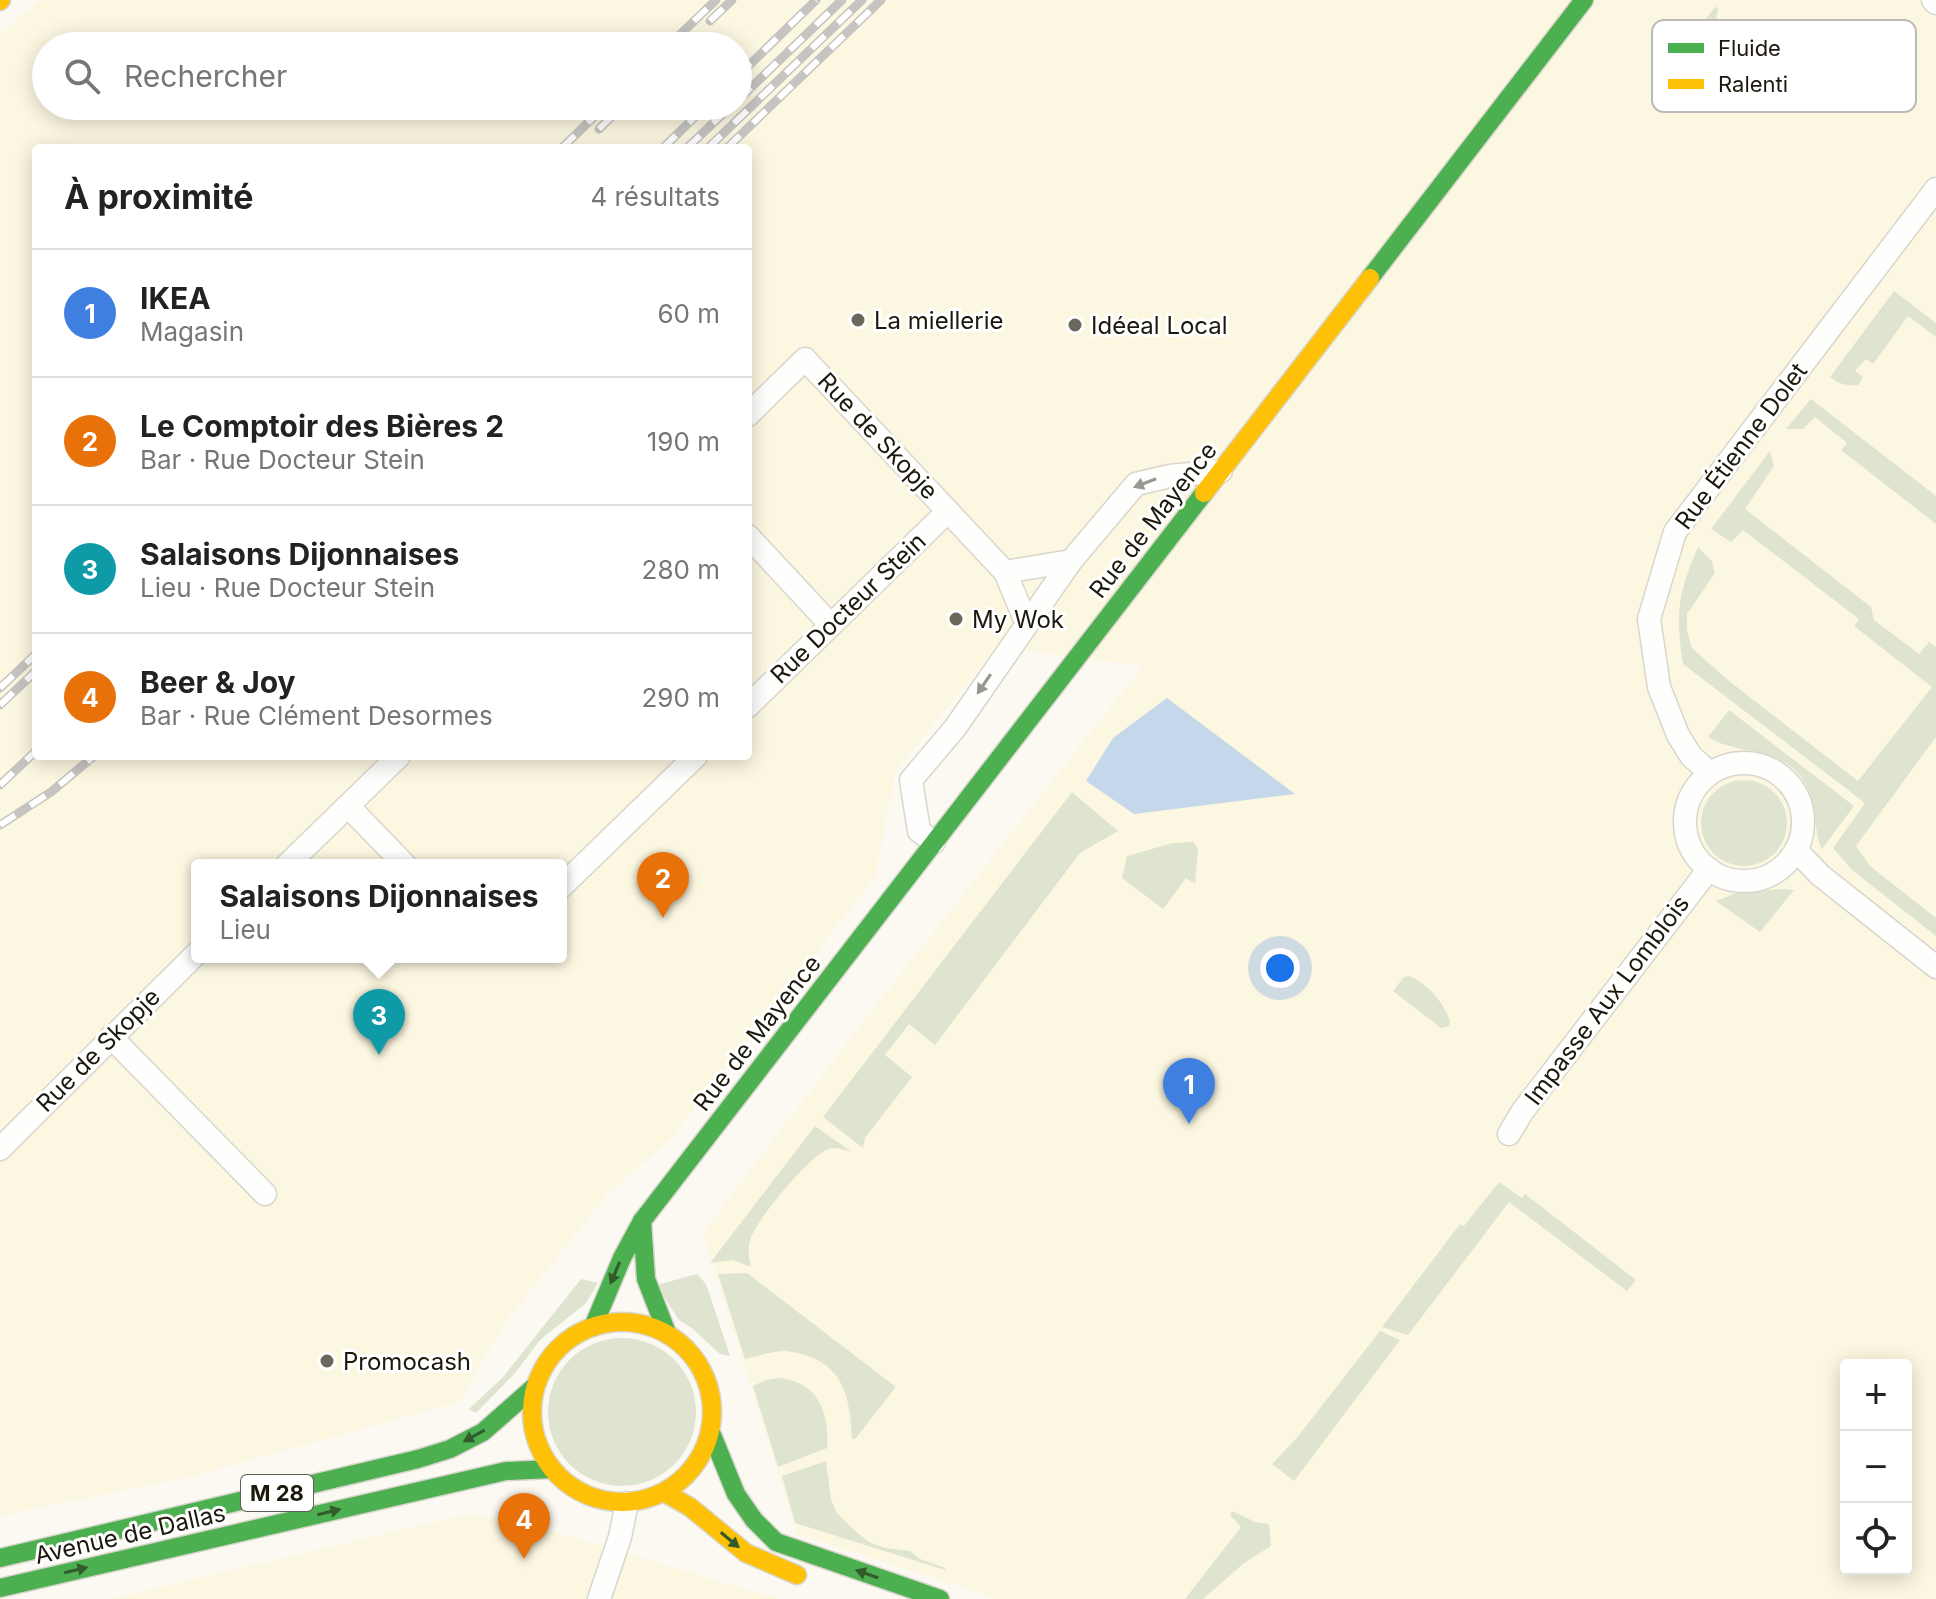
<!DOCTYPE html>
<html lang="fr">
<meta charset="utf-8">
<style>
body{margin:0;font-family:Inter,sans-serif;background:#f6f6f6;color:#222}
.controls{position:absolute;right:24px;bottom:24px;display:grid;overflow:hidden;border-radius:8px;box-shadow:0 4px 20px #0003}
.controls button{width:72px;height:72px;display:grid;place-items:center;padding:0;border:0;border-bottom:2px solid #e0e0e0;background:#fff;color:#222;font:40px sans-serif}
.you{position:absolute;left:1280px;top:968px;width:28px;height:28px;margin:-20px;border:6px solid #fff;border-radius:50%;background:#1a73e8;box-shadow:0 0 0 12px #1a73e833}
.badge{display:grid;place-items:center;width:52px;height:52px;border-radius:50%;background:#6a675c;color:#fff;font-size:26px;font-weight:700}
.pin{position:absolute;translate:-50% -66px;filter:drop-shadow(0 2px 4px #0008)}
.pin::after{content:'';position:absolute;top:42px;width:28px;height:24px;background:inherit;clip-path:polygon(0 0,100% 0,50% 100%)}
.popup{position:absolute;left:191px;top:859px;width:376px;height:104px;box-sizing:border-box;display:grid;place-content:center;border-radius:8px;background:#fff;filter:drop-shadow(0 2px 6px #0005);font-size:26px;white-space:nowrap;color:#767676}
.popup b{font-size:30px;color:#222}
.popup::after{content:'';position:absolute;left:50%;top:100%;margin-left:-16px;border:16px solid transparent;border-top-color:#fff}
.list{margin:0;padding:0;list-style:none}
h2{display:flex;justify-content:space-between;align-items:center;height:104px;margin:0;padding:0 32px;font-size:34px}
h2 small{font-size:26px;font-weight:400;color:#767676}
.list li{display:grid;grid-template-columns:52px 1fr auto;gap:24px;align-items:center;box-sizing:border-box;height:128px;padding:0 32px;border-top:2px solid #e0e0e0}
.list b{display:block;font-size:30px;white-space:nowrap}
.list p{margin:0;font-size:26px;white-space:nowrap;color:#767676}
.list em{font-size:26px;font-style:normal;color:#767676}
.icon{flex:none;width:44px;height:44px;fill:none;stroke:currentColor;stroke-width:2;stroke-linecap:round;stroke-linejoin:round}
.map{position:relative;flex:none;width:1936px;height:1599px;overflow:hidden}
.search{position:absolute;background:#fff;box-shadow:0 4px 20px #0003;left:32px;top:32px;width:720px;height:88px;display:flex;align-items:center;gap:20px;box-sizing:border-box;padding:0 28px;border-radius:44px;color:#767676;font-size:30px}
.panel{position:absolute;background:#fff;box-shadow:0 4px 20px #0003;left:32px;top:144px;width:720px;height:616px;border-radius:8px}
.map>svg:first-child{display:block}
.built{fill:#fcf7e0;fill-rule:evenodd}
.green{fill:#dfe4d1}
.water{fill:#c5d7eb}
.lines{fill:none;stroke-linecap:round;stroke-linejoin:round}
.street-casing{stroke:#d8d6cc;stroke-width:25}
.fast-casing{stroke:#d8d6cc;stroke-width:21}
.slow-casing{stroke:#d8d6cc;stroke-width:21}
.street{stroke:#fefefd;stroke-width:22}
.fast{stroke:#4caf50;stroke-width:18}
.slow{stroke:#ffc107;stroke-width:18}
.rail-casing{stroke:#c5c4c1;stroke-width:9}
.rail{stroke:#fff;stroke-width:6;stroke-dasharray:18;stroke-linecap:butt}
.oneway{fill:#989791}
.oneway2{fill:#325c2b}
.poi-dot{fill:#6a675c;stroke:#fff;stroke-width:3}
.labels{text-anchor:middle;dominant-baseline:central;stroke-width:6;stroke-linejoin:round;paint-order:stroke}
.shield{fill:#fff;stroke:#605e55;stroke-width:2}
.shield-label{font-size:22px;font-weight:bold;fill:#1c190c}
.poi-label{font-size:24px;fill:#1c190c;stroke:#fff;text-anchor:start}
.street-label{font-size:24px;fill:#1c190c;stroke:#fff}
.key{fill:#fff;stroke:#bbbab6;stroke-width:2}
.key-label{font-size:22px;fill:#1c190c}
</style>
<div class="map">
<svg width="1936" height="1599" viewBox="0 0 1936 1599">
<rect width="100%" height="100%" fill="#fbf9f1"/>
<g class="built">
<path d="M40 0H1936V1599H999L797 1534 703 1233 853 1035 1143 666 997 647 896 769 875 877 672 1137 607 1195 506 1321 459 1402 193 1476 0 1516V34ZM46 46H738V106H46ZM36 148H748V756H36ZM197 865H561V957H197ZM1846 1365H1906V1569H1846Z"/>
<path d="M464 1515 512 1519 779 1599H111Z"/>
</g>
<g class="green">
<path d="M1715 7 1718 8 1716 21 1786 44 1799 53 1808 41 1815 48 1814 51C1800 59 1781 54 1766 61L1767 69 1690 44V39Z"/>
<path d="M1894 291 1936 323V337L1908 316 1873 364 1866 359 1855 371 1863 377 1858 385C1846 386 1839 384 1830 377Z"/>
<path d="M1811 399 1936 496V524L1841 450 1847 443 1815 417 1803 429H1786Z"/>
<path d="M1770 451 1774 466 1745 509 1871 607 1874 620 1919 654 1929 642 1936 647V737L1856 846 1870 866 1936 918V936L1852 870 1833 848 1865 803 1683 664C1675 613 1678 594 1698 547L1712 561 1715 573 1687 614V631L1692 648 1729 681 1858 781 1932 687 1854 626 1859 619 1743 530 1731 542 1711 529Z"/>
<path d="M1729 710 1854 806 1822 849C1814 835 1817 808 1808 789 1787 744 1743 758 1708 737Z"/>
<circle cx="1744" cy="823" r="43"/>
<path d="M1072 792 1118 831 1080 853 935 1045 909 1024 885 1055 912 1077 865 1138 863 1148 823 1117Z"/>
<path d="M1193 842 1198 849 1195 884 1186 878 1163 909 1122 878 1127 856 1173 843Z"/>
<path d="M1781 889 1794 890 1760 932 1716 901 1736 893Z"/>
<path d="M1409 976C1427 983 1444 1003 1450 1021L1449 1026 1441 1028 1393 991 1404 977Z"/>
<path d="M815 1126 852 1152C844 1150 836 1146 828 1149 810 1156 763 1213 754 1231 747 1243 748 1254 751 1267L733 1260 710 1263Z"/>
<path d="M1499 1182 1522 1198 1525 1194 1636 1280 1627 1291 1509 1202 1408 1335 1382 1327 1460 1224 1464 1226Z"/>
<path d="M747 1273 896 1387 855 1439H852C850 1400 845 1365 801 1354 795 1353 788 1350 782 1351 770 1352 757 1356 745 1359L718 1274Z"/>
<path d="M697 1274 706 1284 730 1356 720 1354 693 1329 678 1319 657 1285Z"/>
<path d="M581 1279 598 1283 586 1303 540 1340 515 1373 476 1413 469 1409 503 1377Z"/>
<path d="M1380 1331 1400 1340 1294 1481 1272 1464 1296 1439Z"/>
<circle cx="622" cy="1412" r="74"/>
<path d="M780 1378C819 1383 829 1412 827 1448L778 1467 753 1386 766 1380Z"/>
<path d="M826 1461 831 1499 836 1512 854 1530 869 1542 885 1548 910 1551 920 1559 945 1568V1570L795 1523 782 1476Z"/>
<path d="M1232 1511 1255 1522 1269 1524 1271 1546 1244 1563 1203 1599H1185L1241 1527 1230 1515Z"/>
</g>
<path class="water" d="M1167 698 1295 794 1134 814 1086 781 1113 738Z"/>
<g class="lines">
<defs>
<g id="street">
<path d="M1933 0 1936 3"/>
<path d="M748 415 805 359 1005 572"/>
<path d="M748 536 831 625"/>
<path d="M1026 622 1005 572 1071 561"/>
<path d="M748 706 948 511"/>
<circle cx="1744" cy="822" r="59"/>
<path d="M1710 773 1691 756 1678 735 1659 687 1649 619 1675 532 1936 189"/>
<path d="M348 806 405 865"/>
<path d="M934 842 919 831 911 780 955 728 1071 561 1136 484 1170 476 1221 471"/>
<path d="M1796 850 1820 875 1936 967"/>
<path d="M287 865 399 756"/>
<path d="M561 887 696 756"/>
<path d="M111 1037 265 1194"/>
<path d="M1509 1134 1522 1112 1709 869"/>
<path d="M0 1149 197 953"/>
<path d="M599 1599 620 1537 627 1503"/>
</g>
<g id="fast">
<path d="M1370 278 1584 0"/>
<path d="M642 1221 646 1279 667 1333"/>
<path d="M593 1327 622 1258 642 1221 1204 493"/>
<path d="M712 1435 736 1494 754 1520 776 1542 940 1599"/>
<path d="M0 1558 418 1459 450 1449 483 1432 534 1387"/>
<path d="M0 1588 506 1471 552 1469"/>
</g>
<g id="slow">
<path d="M0 1 1 0"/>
<path d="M1204 493 1370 278"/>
<circle cx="622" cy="1412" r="90"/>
<path d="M667 1494 690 1507 746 1553 797 1575"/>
</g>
</defs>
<use href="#street" class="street-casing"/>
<use href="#fast" class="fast-casing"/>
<use href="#slow" class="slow-casing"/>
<use href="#street" class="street"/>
<use href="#fast" class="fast"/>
<use href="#slow" class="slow"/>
<defs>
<g id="rail">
<path d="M710 21 732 0"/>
<path d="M668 46 716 0"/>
<path d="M738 76 816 0"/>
<path d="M738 100 842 0"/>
<path d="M599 129 622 106"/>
<path d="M562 148 605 106"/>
<path d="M663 148 706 106"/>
<path d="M687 148 731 106"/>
<path d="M708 148 862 0"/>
<path d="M727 148 881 0"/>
<path d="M0 688 36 654"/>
<path d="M0 705 36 671"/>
<path d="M0 785 36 751"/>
<path d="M0 825 51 792 94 756"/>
</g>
</defs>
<use href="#rail" class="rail-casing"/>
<use href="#rail" class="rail"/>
</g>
<defs><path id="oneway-solid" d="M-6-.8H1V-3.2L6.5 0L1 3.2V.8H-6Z" transform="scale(2)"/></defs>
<g class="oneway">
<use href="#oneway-solid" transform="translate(1145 483) rotate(159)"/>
<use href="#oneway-solid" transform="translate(984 684) rotate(124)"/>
</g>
<g class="oneway2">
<use href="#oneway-solid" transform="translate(615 1273) rotate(113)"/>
<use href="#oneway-solid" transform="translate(474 1436) rotate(151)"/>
<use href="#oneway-solid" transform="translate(329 1512) rotate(-13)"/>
<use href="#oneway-solid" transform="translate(730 1540) rotate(40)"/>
<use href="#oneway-solid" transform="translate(76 1570) rotate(-13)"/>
<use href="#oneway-solid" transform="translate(867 1574) rotate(-161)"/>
</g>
<g class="poi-dot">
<circle cx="858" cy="320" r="8"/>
<circle cx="1075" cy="325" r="8"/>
<circle cx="956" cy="619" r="8"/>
<circle cx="327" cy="1361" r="8"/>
</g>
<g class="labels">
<rect class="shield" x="241" y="1475" width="72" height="36" rx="6"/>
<g class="shield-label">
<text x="277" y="1493">M 28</text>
</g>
<g class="poi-label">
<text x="874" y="320">La miellerie</text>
<text x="1091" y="325">Idéeal Local</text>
<text x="972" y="619">My Wok</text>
<text x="343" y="1361">Promocash</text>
</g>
<g class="street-label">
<text transform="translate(878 436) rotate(47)">Rue de Skopje</text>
<text transform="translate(1741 446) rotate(-53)">Rue Étienne Dolet</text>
<text transform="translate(1153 520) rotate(-52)">Rue de Mayence</text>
<text transform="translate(848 608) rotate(-44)">Rue Docteur Stein</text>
<text transform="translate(1607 1000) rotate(-53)">Impasse Aux Lomblois</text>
<text transform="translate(757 1033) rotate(-52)">Rue de Mayence</text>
<text transform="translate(98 1050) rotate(-45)">Rue de Skopje</text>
<text transform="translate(130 1534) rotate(-13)">Avenue de Dallas</text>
</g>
</g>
<rect x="1652" y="20" width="264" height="92" rx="12" class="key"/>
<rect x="1668" y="43" width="36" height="10" fill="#4caf50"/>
<rect x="1668" y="79" width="36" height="10" fill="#ffc107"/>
<g class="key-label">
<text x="1718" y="56">Fluide</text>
<text x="1718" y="92">Ralenti</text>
</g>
</svg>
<div class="controls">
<button>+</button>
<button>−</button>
<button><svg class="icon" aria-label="locate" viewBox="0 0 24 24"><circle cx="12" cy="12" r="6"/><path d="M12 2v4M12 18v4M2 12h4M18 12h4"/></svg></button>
</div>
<div class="you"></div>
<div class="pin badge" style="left:1189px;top:1124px;background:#3f7fe0">1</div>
<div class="pin badge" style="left:663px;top:918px;background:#e8710a">2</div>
<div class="pin badge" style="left:379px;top:1055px;background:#0f9aa8">3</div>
<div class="popup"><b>Salaisons Dijonnaises</b>Lieu</div>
<div class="pin badge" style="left:524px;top:1559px;background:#e8710a">4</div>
<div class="search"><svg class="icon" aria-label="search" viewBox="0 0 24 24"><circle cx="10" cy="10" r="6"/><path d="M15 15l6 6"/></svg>Rechercher</div>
<section class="panel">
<h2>À proximité<small>4 résultats</small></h2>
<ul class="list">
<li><span class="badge" style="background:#3f7fe0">1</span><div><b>IKEA</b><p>Magasin</p></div><em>60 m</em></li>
<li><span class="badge" style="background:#e8710a">2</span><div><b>Le Comptoir des Bières 2</b><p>Bar · Rue Docteur Stein</p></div><em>190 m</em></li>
<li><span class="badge" style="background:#0f9aa8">3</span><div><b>Salaisons Dijonnaises</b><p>Lieu · Rue Docteur Stein</p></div><em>280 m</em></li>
<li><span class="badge" style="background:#e8710a">4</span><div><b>Beer &amp; Joy</b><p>Bar · Rue Clément Desormes</p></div><em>290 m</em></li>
</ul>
</section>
</div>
